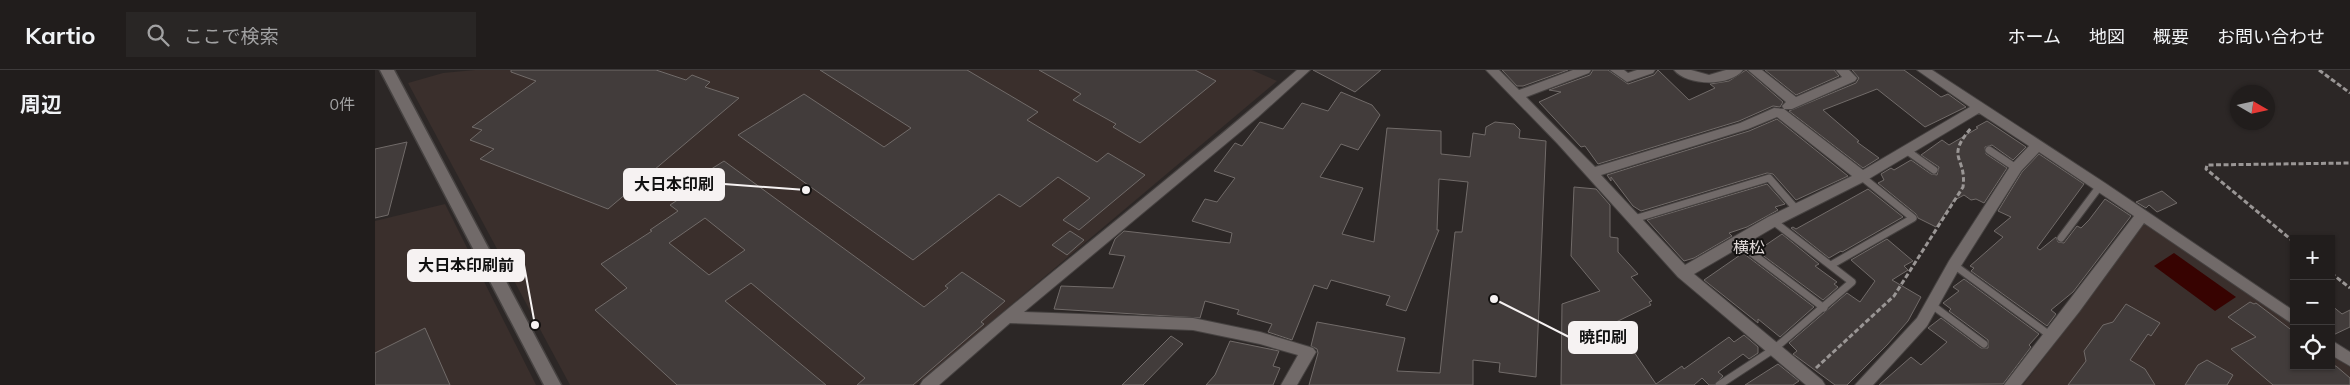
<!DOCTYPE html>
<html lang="ja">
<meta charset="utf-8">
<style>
body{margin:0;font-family:Mulish,"Noto Sans JP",sans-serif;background:#292625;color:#f1f3f6}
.controls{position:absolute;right:15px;bottom:15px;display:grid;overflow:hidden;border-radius:0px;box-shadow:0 1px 4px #0004}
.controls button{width:45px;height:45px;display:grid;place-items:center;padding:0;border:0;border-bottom:1px solid #3e3b3b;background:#211d1c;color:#f1f3f6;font:25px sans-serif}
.compass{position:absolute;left:1855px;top:15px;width:45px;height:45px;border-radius:50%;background:#211d1c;box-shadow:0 1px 4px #0004;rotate:99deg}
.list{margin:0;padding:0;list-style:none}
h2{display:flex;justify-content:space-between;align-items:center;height:65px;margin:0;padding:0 20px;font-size:21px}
h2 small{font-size:16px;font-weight:400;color:#a2a2a3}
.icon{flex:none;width:28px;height:28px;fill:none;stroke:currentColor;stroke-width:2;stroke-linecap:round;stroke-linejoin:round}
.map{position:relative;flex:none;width:1975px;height:315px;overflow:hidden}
header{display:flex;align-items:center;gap:30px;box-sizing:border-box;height:70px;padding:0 25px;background:#211d1c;border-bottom:1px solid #3e3b3b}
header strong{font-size:24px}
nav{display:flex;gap:28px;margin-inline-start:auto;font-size:18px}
.search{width:350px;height:45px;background:#292625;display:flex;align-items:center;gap:12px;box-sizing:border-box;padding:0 18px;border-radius:0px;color:#a2a2a3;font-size:19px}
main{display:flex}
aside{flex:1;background:#211d1c}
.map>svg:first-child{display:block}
.built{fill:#3a2f2c}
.water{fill:#370301}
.building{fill:#423c3b;stroke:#716b69;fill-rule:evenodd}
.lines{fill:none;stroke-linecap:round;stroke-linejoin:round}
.lane-casing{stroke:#464241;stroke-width:9}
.street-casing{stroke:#464241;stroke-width:2}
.secondary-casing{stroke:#464241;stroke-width:3}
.path{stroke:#9a9695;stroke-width:3;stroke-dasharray:5 2.5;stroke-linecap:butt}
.lane{stroke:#716a69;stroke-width:7}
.street{fill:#716a69;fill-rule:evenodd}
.secondary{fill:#716a69;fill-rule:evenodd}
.labels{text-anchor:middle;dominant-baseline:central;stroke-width:4;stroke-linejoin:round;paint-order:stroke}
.neighbourhood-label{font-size:16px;fill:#e0d9d8;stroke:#131110}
.leader{fill:none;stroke:#f6f2f2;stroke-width:2}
.callout-dot{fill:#f6f2f2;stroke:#131110;stroke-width:2}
.callout{fill:#f6f2f2;stroke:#f6f2f2;stroke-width:2}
.callout-label{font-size:16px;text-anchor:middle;font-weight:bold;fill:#111}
</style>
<header>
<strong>Kartio</strong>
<div class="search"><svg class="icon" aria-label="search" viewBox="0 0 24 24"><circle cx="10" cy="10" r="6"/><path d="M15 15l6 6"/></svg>ここで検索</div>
<nav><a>ホーム</a><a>地図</a><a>概要</a><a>お問い合わせ</a></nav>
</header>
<main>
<aside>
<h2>周辺<small>0件</small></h2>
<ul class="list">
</ul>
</aside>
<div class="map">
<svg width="1975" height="315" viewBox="0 0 1975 315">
<rect width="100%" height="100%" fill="#2c2726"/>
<g class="built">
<path d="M100 0H877L902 11 541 315H195L33 13 68 3Z"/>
<path d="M70 134 161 315H0V151Z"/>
<path d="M1766 154 1778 155 1919 253V296H1956V280L1975 294V315H1648L1723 217Z"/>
</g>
<path class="water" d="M1799 183 1861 227 1840 241 1779 196Z"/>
<g class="building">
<path d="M136 0H281L311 10 317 5 335 12 330 17 364 28 233 139 105 89 119 79 95 70 107 60 97 57 161 11 136 2Z"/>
<path d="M445 0H592L663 42 652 50 722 92 733 83 770 105 704 160 688 150 715 128 683 107 645 137 624 124 538 190 363 65 429 24 509 77 536 58Z"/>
<path d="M664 0H820L841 11 765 73 738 57 741 54 698 30 706 24Z"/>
<path d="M938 0H1006L980 22Z"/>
<path d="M1127 0H1193L1148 16H1142Z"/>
<path d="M1218 0H1233L1253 14 1279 5 1283 0 1314 30 1340 18 1335 14 1354 11 1371 0 1408 32 1405 37 1398 36 1364 51 1223 94 1210 76 1206 77 1164 32 1186 22 1174 20 1215 5Z"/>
<path d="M1390 0H1459L1464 6 1421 25Z"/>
<path d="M1477 0H1529L1566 27 1573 24 1591 37 1550 57 1502 19 1448 40 1484 71 1482 72 1504 88 1488 98 1414 41 1481 13 1484 8Z"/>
<path d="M966 22 997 35 1005 45 983 80 966 74 945 107 988 118 967 164 999 172 1012 58 1066 61V84L1095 87 1098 63 1110 65 1111 57 1120 52 1139 54 1145 60 1144 68 1171 71 1161 307 1124 302 1125 293 1098 290V315H934L943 283 942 279 936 276 942 252 1030 268 1022 301 1065 303 1080 162H1087L1093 112 1064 109 1062 160H1064L1031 241 1011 235 1015 226 956 210 952 219 939 215 917 270 893 262 897 254 862 244 864 240 830 231 825 248 679 239 686 216 738 218 750 186 734 184 740 169 749 161 855 173 857 163 817 151 830 129 842 132 860 108 839 101 860 73 867 76 885 52 908 59 927 33 953 41Z"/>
<path d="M1402 49 1473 106 1421 130 1398 104 1392 103 1266 141 1258 136 1236 107V111L1232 105 1374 61Z"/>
<path d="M1612 51 1651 77 1638 90 1617 75 1610 77 1611 84 1632 98 1609 133 1601 129 1596 130 1589 125 1578 131 1561 157 1543 148 1541 144 1503 113 1509 110 1506 104 1516 98 1519 100 1536 90 1556 104 1562 105 1564 97 1546 85 1567 70 1574 75 1603 58 1601 57Z"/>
<path d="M32 72 13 145 0 148V79Z"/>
<path d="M1664 84 1709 114 1662 178 1665 180 1681 167 1683 172 1689 173 1702 156 1706 158 1714 150 1730 129 1756 146 1698 222 1676 240 1681 244 1672 256 1596 201 1599 198 1595 196 1628 167 1619 161 1636 147 1623 141 1647 102Z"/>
<path d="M349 91 549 237 573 218 570 216 587 202 630 231 606 252 609 254 538 315H482L490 308 376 213 350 231 451 315H302L220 240 252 218 226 194 277 161 275 160 303 141 295 135 307 127 303 124 317 115 314 113ZM330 148 370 180 334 205 294 173Z"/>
<path d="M1392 114 1410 134 1400 137 1403 140 1372 157 1354 163 1357 166 1319 188 1309 191 1272 150Z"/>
<path d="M1199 117 1221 119 1235 135V167L1243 168V182L1263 204 1256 207 1277 231 1274 232 1276 235 1239 253 1281 314 1307 296 1309 299 1354 267 1359 272 1369 265 1383 277V283L1374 289 1368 284 1343 302 1348 306 1339 315H1334L1327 308 1319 315H1186L1187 234 1225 221 1196 186Z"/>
<path d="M1493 119 1528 147 1467 182 1466 181 1454 188 1416 158 1418 157 1421 159Z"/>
<path d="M1787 121 1802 133 1782 142 1774 135 1771 138 1761 132Z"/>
<path d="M695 161 709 170 692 185 677 175Z"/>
<path d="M1407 164 1444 194 1440 196 1462 212 1459 214 1463 217 1448 230 1382 181Z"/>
<path d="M1512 169 1538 191 1529 196 1533 200 1517 210 1546 227 1533 251 1512 275 1472 315H1460L1418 284 1422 281 1414 273 1472 223 1485 232 1500 211 1476 190Z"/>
<path d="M1368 183 1439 237 1405 267 1383 249V253L1329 210Z"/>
<path d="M1589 209 1664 264 1654 275 1656 277 1628 314 1504 315 1536 287 1546 295 1572 272 1553 258 1566 248 1606 278H1613V270L1574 241 1576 239 1568 233 1584 221 1578 217Z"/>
<path d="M1875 232 1879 234 1881 233 1919 262V296H1961L1975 308V315H1898L1856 279 1881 267 1853 247Z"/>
<path d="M1751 234 1785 253 1776 266 1773 264 1755 290 1770 299 1780 315H1693L1711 291 1709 281 1728 255 1738 252Z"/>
<path d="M1956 235 1967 244 1975 240V257L1956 266Z"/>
<path d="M50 258 75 315H0V283Z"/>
<path d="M796 266 808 274 768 315H747Z"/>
<path d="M855 271 904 281 898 296 905 298 898 315H831L840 305Z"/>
<path d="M1832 290 1858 305 1852 315H1810L1823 295Z"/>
<path d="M1403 294 1424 311 1418 315H1370Z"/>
</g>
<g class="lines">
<defs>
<g id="lane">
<path d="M1531 80 1559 100"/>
<path d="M1614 80 1641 98"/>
<path d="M1259 149 1394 108 1422 140"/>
<path d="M1686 168 1725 116"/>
<path d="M1362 172 1449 238"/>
<path d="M1456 195 1538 148 1487 107"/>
<path d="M1579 195 1676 266"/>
<path d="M1557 235 1609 274"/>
<path d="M1344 315 1399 279 1477 212 1398 151"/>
</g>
<g id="street">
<path d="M922 0H935L883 47 649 242 818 248 885 262 938 278 941 282 922 315H906L923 285 885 274 818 260 635 253 564 315H545L548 310C671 205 799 106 922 0Z"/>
<path d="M1111 0H1124L1144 20 1198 0H1216L1214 3 1151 27 1220 97 1365 53 1399 38 1409 39 1407 36 1411 32 1373 0H1387L1421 27 1467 7 1461 0H1474L1482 8 1480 11 1417 39H1409L1488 100 1595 37 1542 0H1557L1730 113 1919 241V255L1769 153 1704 242 1646 315H1629L1759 146 1664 82 1646 101 1584 199 1552 256 1498 315H1480L1542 248 1574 191 1636 95 1654 76 1604 43 1492 110 1403 155 1319 204 1447 310 1450 315H1431L1303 207 1182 73ZM1402 47 1477 106 1393 147 1310 195 1226 105 1373 59Z"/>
<path d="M1235 0H1249L1253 3 1262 0H1280L1278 3 1252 12Z"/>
<path d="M1299 0H1316L1334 5 1351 0H1368C1355 17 1312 16 1299 0Z"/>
<path d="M1956 270 1975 282V296L1956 285Z"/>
</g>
<path id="secondary" d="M5 0H19L186 315H169Z"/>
</defs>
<use href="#lane" class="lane-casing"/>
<use href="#street" class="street-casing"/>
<use href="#secondary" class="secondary-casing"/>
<g class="path">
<path d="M1944 0 1975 23"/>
<path d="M1919 172 1831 99 1832 95 1975 93"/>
<path d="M1956 203 1975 218"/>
<path d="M1441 298 1519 226 1588 117C1592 86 1569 89 1597 57"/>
</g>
<use href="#lane" class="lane"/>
<use href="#street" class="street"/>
<use href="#secondary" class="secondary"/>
</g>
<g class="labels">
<g class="neighbourhood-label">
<text x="1374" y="177">横松</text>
</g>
</g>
<path class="leader" d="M431 120L349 114M160 255L149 195M1119 229L1194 267"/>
<g class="callout-dot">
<circle cx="431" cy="120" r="5"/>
<circle cx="160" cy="255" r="5"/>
<circle cx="1119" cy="229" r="5"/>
</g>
<g class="callout">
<rect x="249" y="99" width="100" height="31" rx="5"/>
<rect x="33" y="180" width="116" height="31" rx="5"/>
<rect x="1194" y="252" width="68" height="31" rx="5"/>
</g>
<g class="callout-label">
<text x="299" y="120">大日本印刷</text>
<text x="91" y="201">大日本印刷前</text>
<text x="1228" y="273">暁印刷</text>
</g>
</svg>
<div class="controls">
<button>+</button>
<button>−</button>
<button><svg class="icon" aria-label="locate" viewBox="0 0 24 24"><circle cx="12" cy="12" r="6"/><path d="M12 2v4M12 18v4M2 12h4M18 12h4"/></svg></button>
</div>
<svg class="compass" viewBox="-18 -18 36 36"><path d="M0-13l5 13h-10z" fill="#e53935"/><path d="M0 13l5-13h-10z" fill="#a2a2a3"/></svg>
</div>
</main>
